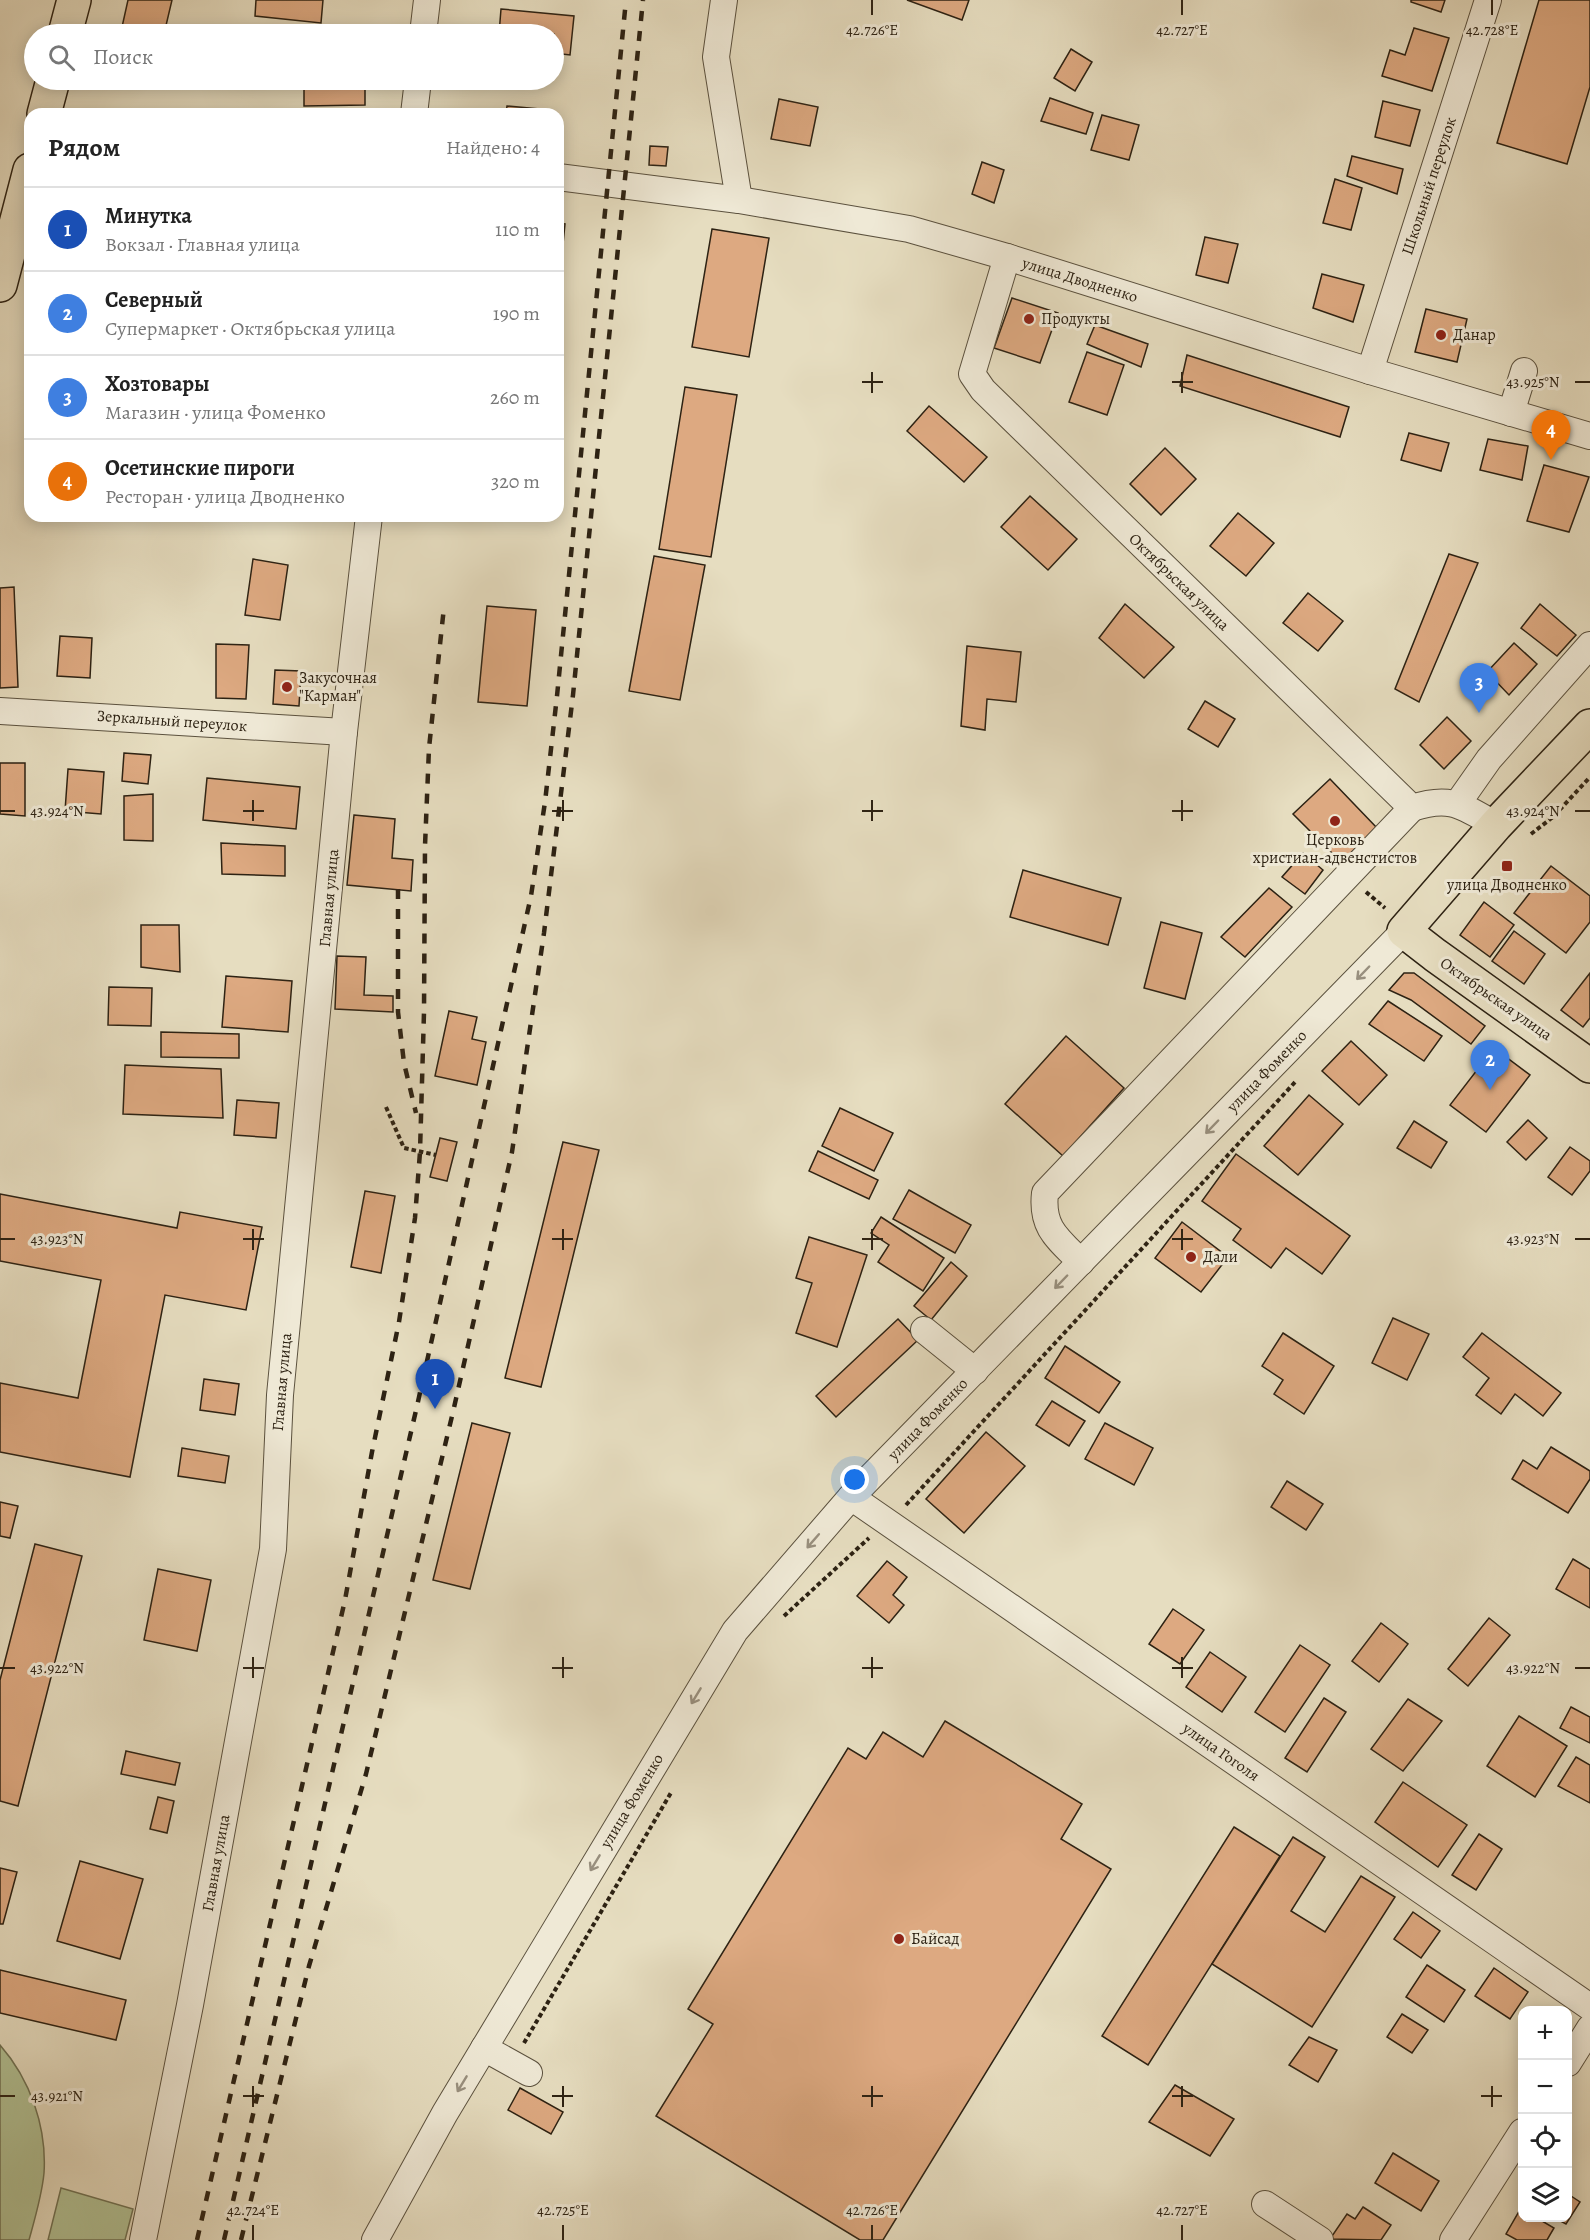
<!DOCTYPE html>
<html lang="ru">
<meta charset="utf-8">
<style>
body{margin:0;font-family:Alegreya,serif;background:#f6f6f6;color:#222}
.controls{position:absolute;right:18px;bottom:18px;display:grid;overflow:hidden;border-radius:12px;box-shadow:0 3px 15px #0003}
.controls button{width:54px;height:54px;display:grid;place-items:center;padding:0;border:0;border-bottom:2px solid #e0e0e0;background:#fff;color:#222;font:30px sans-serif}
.you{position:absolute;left:855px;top:1480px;width:21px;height:21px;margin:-15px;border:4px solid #fff;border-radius:50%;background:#1a73e8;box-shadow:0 0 0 9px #1a73e833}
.badge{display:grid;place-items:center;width:39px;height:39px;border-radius:50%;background:#ea580c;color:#fff;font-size:20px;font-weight:700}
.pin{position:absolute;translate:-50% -50px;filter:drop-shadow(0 2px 3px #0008)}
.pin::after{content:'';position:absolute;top:32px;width:21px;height:18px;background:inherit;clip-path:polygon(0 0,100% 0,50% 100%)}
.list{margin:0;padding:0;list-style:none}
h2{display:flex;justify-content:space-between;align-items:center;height:78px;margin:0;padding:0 24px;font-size:26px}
h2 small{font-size:20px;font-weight:400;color:#767676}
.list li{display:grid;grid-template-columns:39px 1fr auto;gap:18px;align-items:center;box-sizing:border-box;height:84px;padding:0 24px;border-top:2px solid #e0e0e0}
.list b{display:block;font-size:22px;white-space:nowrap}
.list p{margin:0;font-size:20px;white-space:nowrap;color:#767676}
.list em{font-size:20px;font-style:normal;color:#767676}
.icon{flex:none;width:33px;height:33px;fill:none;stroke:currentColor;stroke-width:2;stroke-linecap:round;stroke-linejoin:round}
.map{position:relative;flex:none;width:1590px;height:2240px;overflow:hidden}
.search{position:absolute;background:#fff;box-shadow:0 3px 15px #0003;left:24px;top:24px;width:540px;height:66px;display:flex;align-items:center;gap:15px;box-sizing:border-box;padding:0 21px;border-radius:33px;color:#767676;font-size:22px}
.panel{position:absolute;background:#fff;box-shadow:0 3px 15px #0003;left:24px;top:108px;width:540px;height:414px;border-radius:18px}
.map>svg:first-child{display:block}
.green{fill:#b2c295;stroke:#707254;stroke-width:1.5}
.building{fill:#dda981;stroke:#2d2213;stroke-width:1.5}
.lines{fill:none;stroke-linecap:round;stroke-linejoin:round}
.minor-casing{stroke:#5b513e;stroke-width:28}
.major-casing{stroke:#2d2213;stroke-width:36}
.path{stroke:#2d2213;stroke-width:4;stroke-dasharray:4.5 3;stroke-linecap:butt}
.minor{stroke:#efe9d6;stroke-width:26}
.major{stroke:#e6ddc0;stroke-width:33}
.rail{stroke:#2d2213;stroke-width:4.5;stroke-dasharray:10 10;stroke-linecap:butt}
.oneway{stroke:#988f7e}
.ticks{fill:none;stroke:#2d2213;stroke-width:2}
.poi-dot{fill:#8f2418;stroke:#efe9d6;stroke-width:2}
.labels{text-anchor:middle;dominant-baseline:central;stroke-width:6;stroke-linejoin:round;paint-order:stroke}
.street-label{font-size:16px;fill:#2d2213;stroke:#efe9d6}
.poi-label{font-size:16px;fill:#2d2213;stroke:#efe9d6;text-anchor:start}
.ticks-label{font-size:15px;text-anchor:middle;fill:#2d2213;stroke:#efe9d6;stroke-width:6;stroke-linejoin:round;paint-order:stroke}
</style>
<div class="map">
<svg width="1590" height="2240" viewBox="0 0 1590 2240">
<rect width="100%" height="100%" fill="#e6ddc0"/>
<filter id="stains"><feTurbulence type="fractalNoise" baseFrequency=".00333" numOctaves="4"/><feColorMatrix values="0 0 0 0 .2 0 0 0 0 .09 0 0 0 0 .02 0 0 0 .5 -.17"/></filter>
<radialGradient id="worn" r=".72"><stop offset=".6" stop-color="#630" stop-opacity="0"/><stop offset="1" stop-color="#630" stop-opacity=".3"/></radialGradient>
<g class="green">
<path d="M0 2045C30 2079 47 2127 44 2173 42 2195 35 2218 29 2240H0Z"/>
<path d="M61 2188 133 2209 125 2240H48Z"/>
</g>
<g class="building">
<path d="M128 0H172L164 34H152L122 27Z"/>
<path d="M256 0H323L321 23 255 16Z"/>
<path d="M907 0H969L962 20Z"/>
<path d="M1411 0H1445L1441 12 1411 2Z"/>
<path d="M1539 0H1590V87L1567 164 1497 143Z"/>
<path d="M501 9 574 16 570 55 554 53V34H499Z"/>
<path d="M1414 28 1449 38 1432 91 1382 76 1390 50 1405 55Z"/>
<path d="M1071 49 1092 62 1075 91 1054 78Z"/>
<path d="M304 80H365V105L304 106Z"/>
<path d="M1050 98 1093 113 1086 134 1041 121Z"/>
<path d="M779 99 818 107 810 146 771 139Z"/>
<path d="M1383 101 1420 110 1410 146 1375 137Z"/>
<path d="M507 106 550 110 549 114H506Z"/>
<path d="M1102 115 1139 125 1129 160 1091 150Z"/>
<path d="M650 146 668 147 666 166 649 165Z"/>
<path d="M1352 156 1403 169 1397 194 1347 176Z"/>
<path d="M982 162 1004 170 994 203 972 194Z"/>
<path d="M1335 179 1362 188 1351 230 1323 223Z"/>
<path d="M558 223 565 224 562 254H558Z"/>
<path d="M712 229 769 238 749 357 692 347Z"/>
<path d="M1205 237 1238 244 1228 283 1196 275Z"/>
<path d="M1322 274 1364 285 1353 322 1313 308Z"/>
<path d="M1012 298 1058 313 1040 363 994 348Z"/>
<path d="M1426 309 1467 319 1457 362 1415 352Z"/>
<path d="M1095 325 1148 344 1141 367 1087 344Z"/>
<path d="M1087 352 1124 365 1107 415 1069 402Z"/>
<path d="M1187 355 1349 407 1340 437 1180 386Z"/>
<path d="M685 387 737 395 711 557 659 549Z"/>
<path d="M929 406 987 457 964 482 907 431Z"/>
<path d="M1409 433 1449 443 1441 471 1401 460Z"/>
<path d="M1488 439 1528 446 1522 480 1480 470Z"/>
<path d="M1165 448 1196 479 1161 515 1130 484Z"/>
<path d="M1544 465 1589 477 1569 532 1527 521Z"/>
<path d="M1030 496 1077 539 1048 570 1001 527Z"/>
<path d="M1238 513 1274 543 1246 576 1210 546Z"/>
<path d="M1449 554 1478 563 1419 702 1395 689Z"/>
<path d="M654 556 705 565 680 700 629 691Z"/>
<path d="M253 559 288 565 280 620 245 615Z"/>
<path d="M14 587 18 687 0 688V588Z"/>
<path d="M1308 593 1343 621 1318 651 1283 623Z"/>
<path d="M1125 604 1174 647 1144 678 1099 638Z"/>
<path d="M1540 604 1576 635 1557 656 1521 628Z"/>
<path d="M487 606 536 610 527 706 478 702Z"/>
<path d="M60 636 92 638 90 678 57 676Z"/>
<path d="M1514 643 1537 664 1509 695 1487 672Z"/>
<path d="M216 644 249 645 246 699 216 698Z"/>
<path d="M967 646 1021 652 1016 702 987 699 985 730 961 726Z"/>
<path d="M275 670 301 671 299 706 273 704Z"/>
<path d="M1205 701 1235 719 1218 747 1188 729Z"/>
<path d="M1447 717 1471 741 1444 769 1420 745Z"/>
<path d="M124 753 151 755 148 784 122 781Z"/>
<path d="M0 763H25V816L0 814Z"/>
<path d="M68 769 104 772 101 814 65 811Z"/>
<path d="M207 778 300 787 296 829 203 820Z"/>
<path d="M1330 779 1377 828 1341 862 1293 814Z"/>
<path d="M153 794V841L124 840V796Z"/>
<path d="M354 815 395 819 392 858 413 860 411 891 347 885Z"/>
<path d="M221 843 285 846V876L222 874Z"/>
<path d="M1303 853 1323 870 1305 894 1282 877Z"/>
<path d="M1551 866 1590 896V922L1566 953 1514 913Z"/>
<path d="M1023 870 1121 898 1108 945 1010 917Z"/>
<path d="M1269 888 1292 907 1245 957 1221 937Z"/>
<path d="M1484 902 1514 925 1490 957 1460 935Z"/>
<path d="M1161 922 1202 933 1185 999 1144 988Z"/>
<path d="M141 925H179L180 972 141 967Z"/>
<path d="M1514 931 1545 954 1524 984 1492 961Z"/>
<path d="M337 956 366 957 364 995 393 996V1012L335 1009Z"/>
<path d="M1404 973H1414L1485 1026 1471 1044 1411 1000 1389 990Z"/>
<path d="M1590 973V1018L1583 1027 1561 1010Z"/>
<path d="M226 976 292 981 288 1032 222 1027Z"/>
<path d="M109 987 152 988 151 1026 108 1025Z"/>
<path d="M1388 1001 1442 1036 1424 1061 1369 1024Z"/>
<path d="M449 1011 477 1017 472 1039 486 1042 477 1085 435 1076Z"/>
<path d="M161 1032 239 1034V1058L161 1057Z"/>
<path d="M1066 1036 1124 1088 1063 1156 1005 1104Z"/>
<path d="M1351 1041 1387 1075 1359 1105 1322 1071Z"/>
<path d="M1494 1048 1530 1075 1486 1132 1450 1105Z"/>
<path d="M125 1065 221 1069 223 1118 123 1114Z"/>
<path d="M1309 1095 1343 1124 1298 1175 1264 1146Z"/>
<path d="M237 1100 279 1103 276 1138 234 1135Z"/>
<path d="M840 1108 893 1133 874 1171 822 1146Z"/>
<path d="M1528 1120 1547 1138 1526 1160 1507 1142Z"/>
<path d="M1414 1121 1447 1142 1431 1168 1397 1148Z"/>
<path d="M440 1138 457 1142 447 1181 430 1177Z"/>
<path d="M563 1142 599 1150 541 1387 505 1378Z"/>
<path d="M1570 1147 1590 1161V1171L1572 1195 1548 1177Z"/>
<path d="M818 1151 878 1180 869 1199 809 1171Z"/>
<path d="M1236 1154 1350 1236 1322 1274 1286 1248 1271 1268 1233 1240 1241 1229 1202 1201Z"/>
<path d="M909 1190 971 1225 955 1253 893 1219Z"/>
<path d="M365 1191 395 1196 381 1273 351 1267Z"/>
<path d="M0 1194 177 1228 180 1212 262 1227 246 1310 165 1295 130 1477 0 1452V1383L78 1398 101 1280 0 1261Z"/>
<path d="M881 1217 944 1258 923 1291 878 1262 889 1245 871 1233Z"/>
<path d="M1182 1222 1228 1257 1201 1292 1155 1258Z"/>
<path d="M809 1237 867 1255 837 1347 796 1333 812 1283 796 1278Z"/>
<path d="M951 1262 967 1276 931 1320 914 1306Z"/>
<path d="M1393 1318 1429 1334 1407 1380 1372 1363Z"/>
<path d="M898 1319 918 1340 836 1417 816 1396Z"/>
<path d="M1283 1333 1334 1366 1304 1414 1274 1394 1283 1380 1262 1366Z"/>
<path d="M1482 1333 1561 1393 1543 1416 1515 1394 1501 1414 1476 1395 1489 1378 1463 1357Z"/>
<path d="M1065 1346 1120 1382 1099 1413 1045 1378Z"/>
<path d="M204 1379 239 1384 235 1415 200 1410Z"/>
<path d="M1052 1401 1085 1421 1069 1446 1036 1425Z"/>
<path d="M472 1423 510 1433 470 1589 433 1580Z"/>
<path d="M1105 1423 1153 1448 1134 1485 1085 1459Z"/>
<path d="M986 1432 1025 1466 964 1533 926 1499Z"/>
<path d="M1551 1447 1590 1471V1479L1568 1513 1512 1479 1523 1460 1537 1469Z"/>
<path d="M182 1448 229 1456 225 1483 178 1476Z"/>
<path d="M1287 1481 1323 1504 1306 1530 1271 1507Z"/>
<path d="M0 1502 18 1506 10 1538 0 1536Z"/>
<path d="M35 1544 82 1556 18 1806 0 1801V1680Z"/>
<path d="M1573 1559 1590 1569V1608L1556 1589Z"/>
<path d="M887 1561 907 1577 893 1595 904 1605 889 1623 857 1596Z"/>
<path d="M158 1569 211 1580 197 1651 144 1640Z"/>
<path d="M1173 1609 1204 1630 1180 1664 1149 1644Z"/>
<path d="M1489 1618 1510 1635 1468 1686 1448 1669Z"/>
<path d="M1381 1623 1408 1644 1379 1682 1352 1661Z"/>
<path d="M1300 1645 1330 1665 1285 1732 1255 1712Z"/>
<path d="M1210 1652 1246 1677 1222 1712 1186 1687Z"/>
<path d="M1324 1698 1346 1712 1307 1772 1285 1758Z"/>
<path d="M1408 1699 1442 1721 1403 1771 1371 1749Z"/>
<path d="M1571 1707 1590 1717V1743L1560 1728Z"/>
<path d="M1519 1716 1567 1746 1535 1797 1487 1766Z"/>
<path d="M945 1721 1082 1804 1061 1839 1111 1869 883 2240H860L656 2116 713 2024 688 2009 848 1748 866 1759 883 1732 923 1757Z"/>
<path d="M126 1751 180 1763 175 1785 121 1774Z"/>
<path d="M1576 1757 1590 1765V1803L1558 1786Z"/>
<path d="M1403 1782 1467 1825 1438 1867 1375 1822Z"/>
<path d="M158 1797 174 1801 167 1833 150 1829Z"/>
<path d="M1234 1827 1280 1856 1148 2065 1102 2036Z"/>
<path d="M1479 1834 1502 1849 1476 1890 1452 1875Z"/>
<path d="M1293 1837 1325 1857 1291 1911 1325 1932 1361 1876 1395 1897 1312 2027 1212 1964Z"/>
<path d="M80 1861 143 1879 120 1959 57 1941Z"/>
<path d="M0 1868 17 1872 3 1924H0Z"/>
<path d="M1413 1912 1440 1931 1421 1958 1394 1939Z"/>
<path d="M1427 1965 1465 1990 1444 2022 1406 1997Z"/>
<path d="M1494 1968 1528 1992 1510 2019 1475 1996Z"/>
<path d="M0 1970 126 2000 116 2040 0 2013Z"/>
<path d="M1402 2014 1428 2030 1412 2053 1387 2037Z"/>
<path d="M1309 2037 1337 2050 1318 2082 1289 2065Z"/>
<path d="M1175 2085 1234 2119 1210 2156 1149 2122Z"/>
<path d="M520 2088 563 2112 551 2134 508 2110Z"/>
<path d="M1393 2153 1439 2181 1421 2211 1375 2183Z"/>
<path d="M1568 2194 1580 2202 1566 2224 1555 2218H1568Z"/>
<path d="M1363 2207 1391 2225 1381 2240 1330 2239 1347 2214 1355 2219Z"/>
<path d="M1521 2208 1522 2218H1537L1554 2228 1547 2240H1517L1506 2234Z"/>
</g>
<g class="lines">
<defs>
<g id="minor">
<path d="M724 0 716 57 739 200"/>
<path d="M423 34 427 0"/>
<path d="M414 114 418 80"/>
<path d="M558 177 739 200 909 229 1007 257 1370 371 1590 436"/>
<path d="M1007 257 972 374 983 390 1412 808C1451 795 1462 806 1496 825"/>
<path d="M1370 371 1488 0"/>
<path d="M1511 413 1524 371"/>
<path d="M0 711 344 732"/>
<path d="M1458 803 1489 759 1590 645"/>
<path d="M1081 1262C1058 1239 1041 1228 1045 1193L1412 808"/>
<path d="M924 1330 975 1371"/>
<path d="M851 1497 1590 2007"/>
<path d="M484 2048 529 2073"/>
<path d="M1568 2063 1590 2028"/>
<path d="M1265 2204 1320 2240"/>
<path d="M143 2240 190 2005 273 1549 280 1395 344 732 369 516"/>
<path d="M375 2240 445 2113 735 1631 851 1497 1404 931"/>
<path d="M1453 2240 1522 2132"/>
</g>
<g id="major">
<path d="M65 34 74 0"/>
<path d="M44 114 53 80"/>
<path d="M0 285 30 170"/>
<path d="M1590 726 1496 825 1404 931 1435 955 1590 1066"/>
</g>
</defs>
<use href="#minor" class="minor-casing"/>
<use href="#major" class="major-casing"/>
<g class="path">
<path d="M1531 834 1553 817 1590 777"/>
<path d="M1366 892 1385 908"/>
<path d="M386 1107 404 1148 436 1155"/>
<path d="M906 1505 1297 1080"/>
<path d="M784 1616 869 1538"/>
<path d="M524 2043 672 1791"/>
</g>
<use href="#minor" class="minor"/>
<use href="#major" class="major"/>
<g class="rail">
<path d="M398 889V1012L404 1063 416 1113"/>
<path d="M197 2240 345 1600 372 1452 399 1322 415 1218 420 1152 424 1012 425 846 429 748 444 607"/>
<path d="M224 2240 417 1406 531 896 545 802 557 696 626 0"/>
<path d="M241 2240 309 1966 366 1774 453 1412 512 1152 544 933 573 695 643 0"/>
</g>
</g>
<defs><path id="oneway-shaft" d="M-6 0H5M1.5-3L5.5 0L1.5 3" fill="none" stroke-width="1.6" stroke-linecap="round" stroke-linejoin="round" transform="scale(1.5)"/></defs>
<g class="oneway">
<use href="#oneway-shaft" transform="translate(1363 973) rotate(134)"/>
<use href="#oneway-shaft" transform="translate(1212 1127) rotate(134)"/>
<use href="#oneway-shaft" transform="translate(1061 1282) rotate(134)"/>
<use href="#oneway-shaft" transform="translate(813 1541) rotate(131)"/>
<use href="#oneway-shaft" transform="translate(696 1696) rotate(121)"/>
<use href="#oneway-shaft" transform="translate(595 1863) rotate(121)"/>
<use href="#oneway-shaft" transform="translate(462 2084) rotate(121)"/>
</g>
<path class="ticks" d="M872 0V15M1182 0V15M1492 0V15M872 372V393M1182 372V393M862 382H883M1172 382H1193M1575 382H1590M253 800V821M563 800V821M872 800V821M1182 800V821M0 811H15M243 811H264M552 811H573M862 811H883M1172 811H1193M1575 811H1590M253 1229V1250M563 1229V1250M872 1229V1250M1182 1229V1250M0 1239H15M243 1239H264M552 1239H573M862 1239H883M1172 1239H1193M1575 1239H1590M253 1657V1678M563 1657V1678M872 1657V1678M1182 1657V1678M0 1668H15M243 1668H264M552 1668H573M862 1668H883M1172 1668H1193M1575 1668H1590M253 2086V2107M563 2086V2107M872 2086V2107M1182 2086V2107M1492 2086V2107M0 2096H15M243 2096H264M552 2096H573M862 2096H883M1172 2096H1193M1481 2096H1502M253 2225V2240M563 2225V2240M872 2225V2240M1182 2225V2240"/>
<g class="poi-dot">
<circle cx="1029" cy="319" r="6"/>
<circle cx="1441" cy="335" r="6"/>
<circle cx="287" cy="687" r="6"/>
<circle cx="1335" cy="821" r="6"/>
<rect x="1501" y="860" width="12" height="12" rx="3"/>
<circle cx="1191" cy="1257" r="6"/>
<circle cx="899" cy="1939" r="6"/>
</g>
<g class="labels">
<g class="street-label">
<text transform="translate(1429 186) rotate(-72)">Школьный переулок</text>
<text transform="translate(1080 280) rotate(17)">улица Дводненко</text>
<text transform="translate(1179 582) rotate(44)">Октябрьская улица</text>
<text transform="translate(172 721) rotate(4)">Зеркальный переулок</text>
<text transform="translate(329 898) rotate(-85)">Главная улица</text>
<text transform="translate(1496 999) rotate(35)">Октябрьская улица</text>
<text transform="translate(1267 1071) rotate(-46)">улица Фоменко</text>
<text transform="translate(282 1382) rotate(-85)">Главная улица</text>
<text transform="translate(928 1419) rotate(-46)">улица Фоменко</text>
<text transform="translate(1221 1752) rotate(35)">улица Гоголя</text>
<text transform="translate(632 1801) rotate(-59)">улица Фоменко</text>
<text transform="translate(216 1863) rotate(-80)">Главная улица</text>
</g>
<g class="poi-label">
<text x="1041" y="319">Продукты</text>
<text x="1453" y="335">Данар</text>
<text x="299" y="678">Закусочная<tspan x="299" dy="18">"Карман"</tspan></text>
<text x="1335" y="840" text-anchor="middle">Церковь<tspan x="1335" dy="18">христиан-адвенстистов</tspan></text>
<text x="1507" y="885" text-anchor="middle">улица Дводненко</text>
<text x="1203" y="1257">Дали</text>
<text x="911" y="1939">Байсад</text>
</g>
</g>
<g class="ticks-label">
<text x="872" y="35">42.726°E</text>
<text x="1182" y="35">42.727°E</text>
<text x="1492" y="35">42.728°E</text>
<text x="1533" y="387">43.925°N</text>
<text x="57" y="816">43.924°N</text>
<text x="1533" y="816">43.924°N</text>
<text x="57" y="1244">43.923°N</text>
<text x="1533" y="1244">43.923°N</text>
<text x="57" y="1673">43.922°N</text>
<text x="1533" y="1673">43.922°N</text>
<text x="57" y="2101">43.921°N</text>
<text x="253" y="2215">42.724°E</text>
<text x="563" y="2215">42.725°E</text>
<text x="872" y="2215">42.726°E</text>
<text x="1182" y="2215">42.727°E</text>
</g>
<rect width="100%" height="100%" filter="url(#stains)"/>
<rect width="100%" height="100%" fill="url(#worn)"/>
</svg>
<div class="controls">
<button>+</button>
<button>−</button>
<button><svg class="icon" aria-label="locate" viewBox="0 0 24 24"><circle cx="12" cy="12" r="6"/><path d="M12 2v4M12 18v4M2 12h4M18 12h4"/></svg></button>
<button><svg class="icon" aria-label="layers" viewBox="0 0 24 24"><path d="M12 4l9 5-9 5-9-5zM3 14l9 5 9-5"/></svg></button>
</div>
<div class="you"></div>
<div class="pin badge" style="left:435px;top:1409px;background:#1a4fb4">1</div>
<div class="pin badge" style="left:1490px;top:1090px;background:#3f7fe0">2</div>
<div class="pin badge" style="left:1479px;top:713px;background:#3f7fe0">3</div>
<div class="pin badge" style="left:1551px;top:460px;background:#e8710a">4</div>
<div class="search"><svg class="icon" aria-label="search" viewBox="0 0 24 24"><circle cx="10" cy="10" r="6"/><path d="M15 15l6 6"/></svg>Поиск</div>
<section class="panel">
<h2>Рядом<small>Найдено: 4</small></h2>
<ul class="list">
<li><span class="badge" style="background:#1a4fb4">1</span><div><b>Минутка</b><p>Вокзал · Главная улица</p></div><em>110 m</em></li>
<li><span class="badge" style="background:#3f7fe0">2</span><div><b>Северный</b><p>Супермаркет · Октябрьская улица</p></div><em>190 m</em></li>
<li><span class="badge" style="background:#3f7fe0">3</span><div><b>Хозтовары</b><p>Магазин · улица Фоменко</p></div><em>260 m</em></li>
<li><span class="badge" style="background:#e8710a">4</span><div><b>Осетинские пироги</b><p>Ресторан · улица Дводненко</p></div><em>320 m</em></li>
</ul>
</section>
</div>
